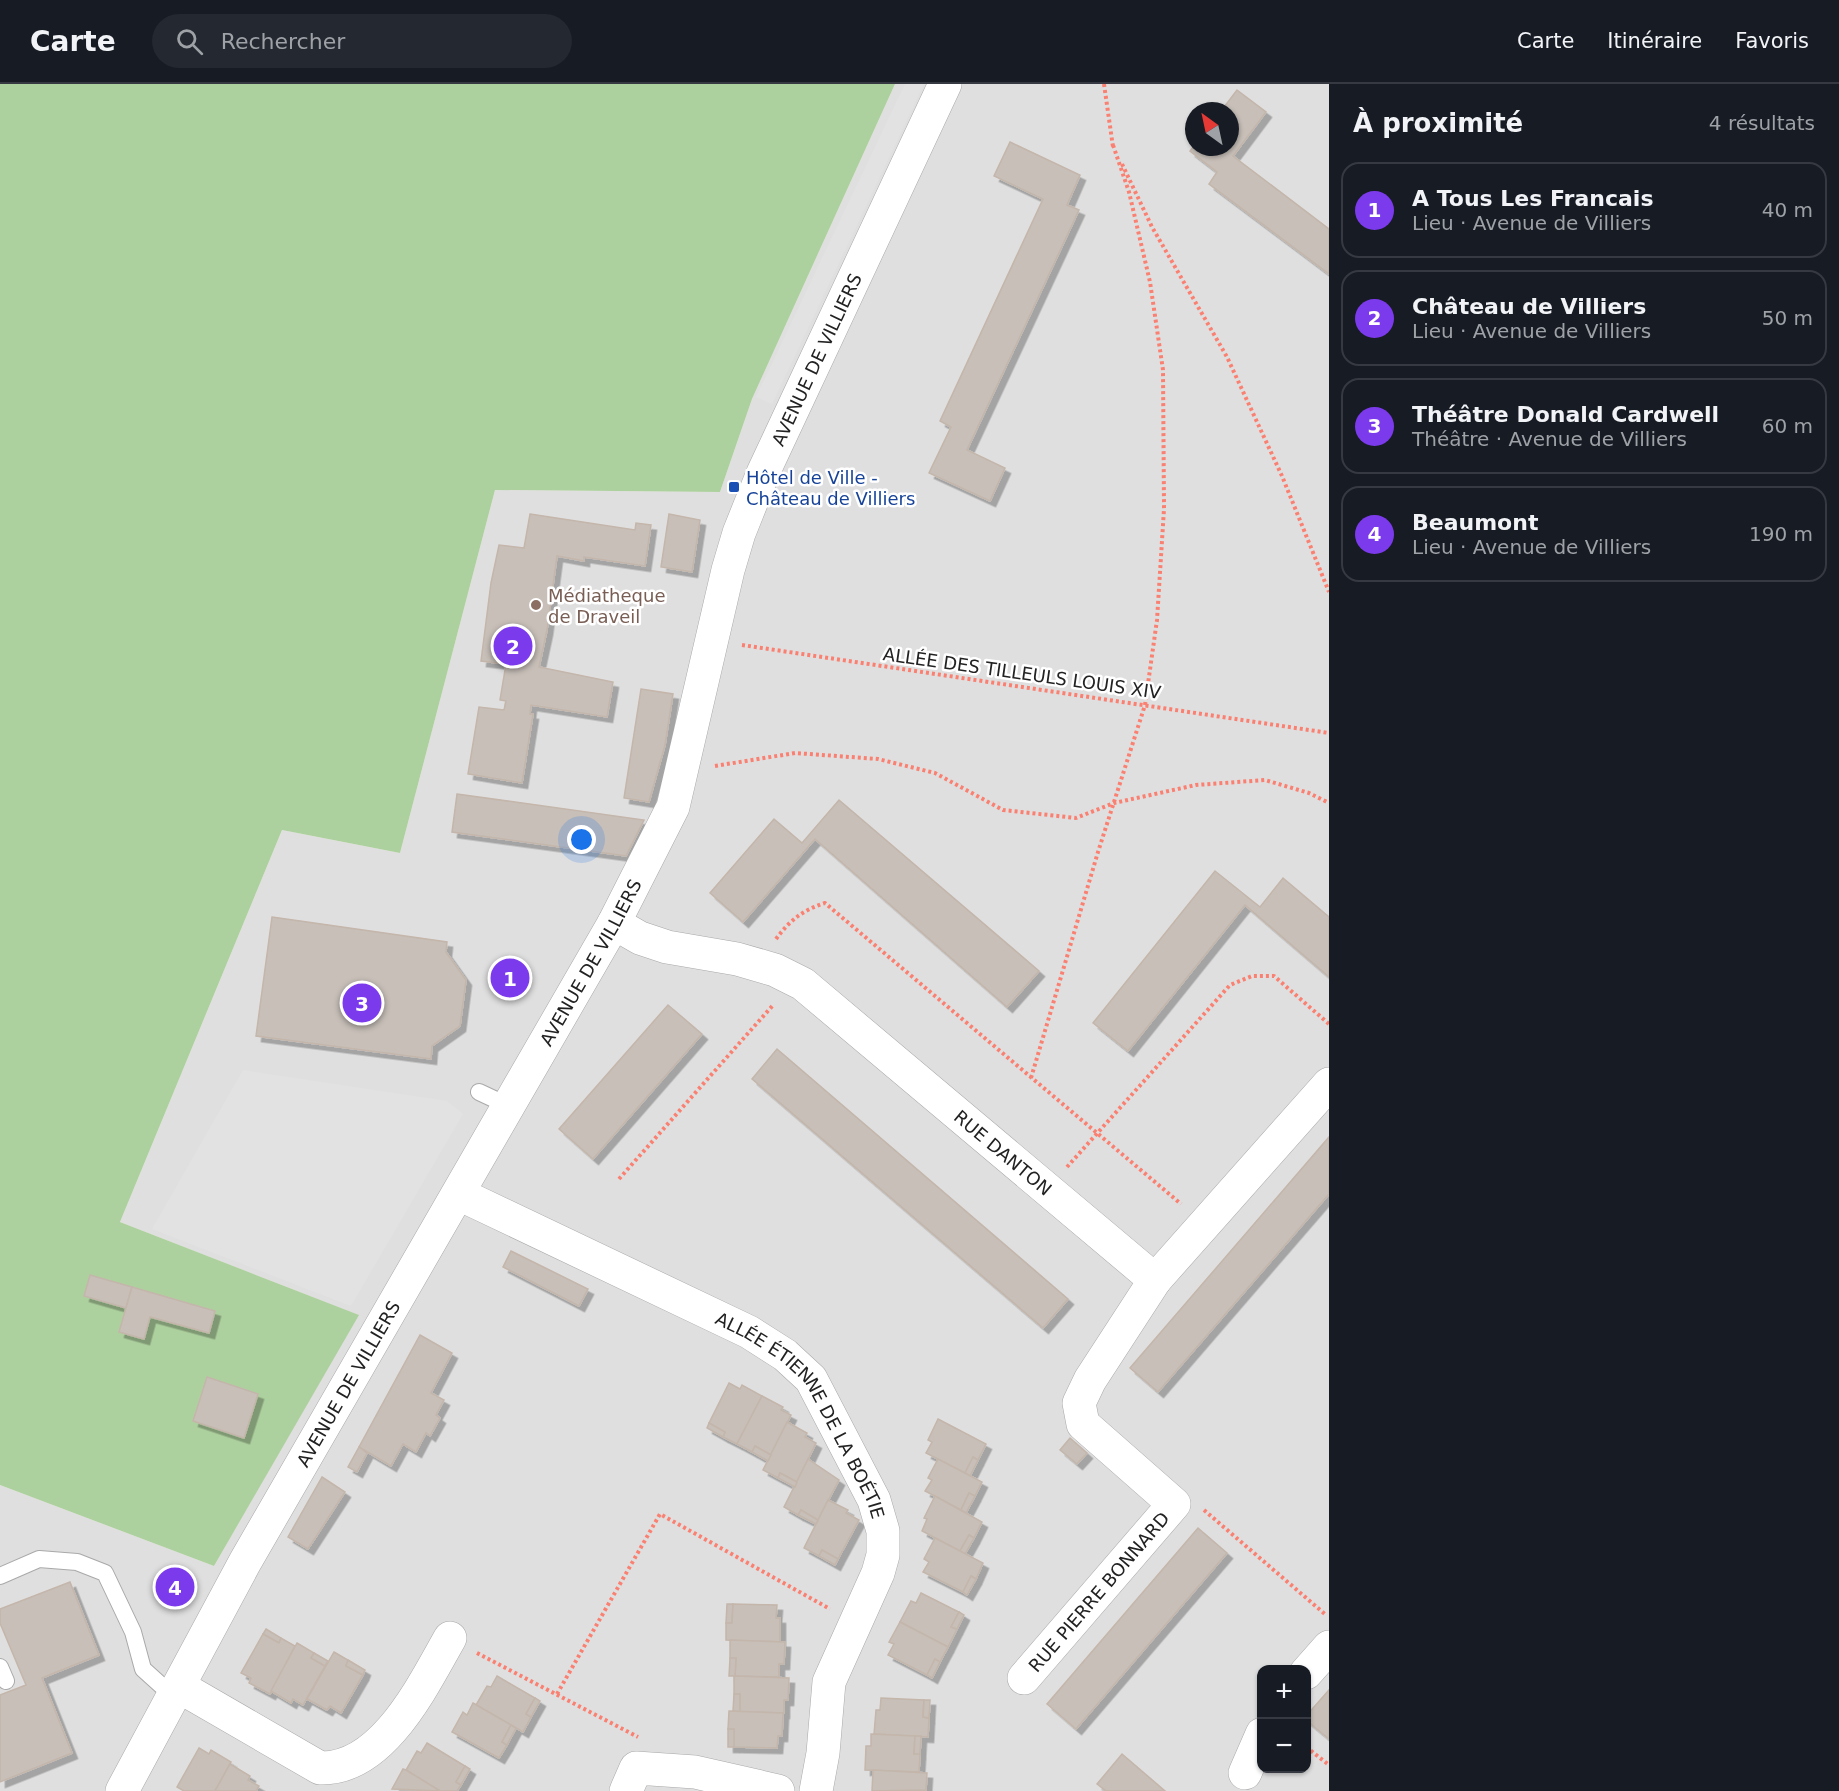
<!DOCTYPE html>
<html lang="fr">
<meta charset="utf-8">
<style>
body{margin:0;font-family:"DejaVu Sans",sans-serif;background:#242831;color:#f1f3f6}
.controls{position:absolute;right:18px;bottom:18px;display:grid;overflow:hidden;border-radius:12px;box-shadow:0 2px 4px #0004}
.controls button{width:54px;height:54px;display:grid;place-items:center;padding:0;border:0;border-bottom:2px solid #363941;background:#171b24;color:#f1f3f6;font:30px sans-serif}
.compass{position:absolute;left:1185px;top:18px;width:54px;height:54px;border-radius:50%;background:#171b24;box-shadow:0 2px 4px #0004;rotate:327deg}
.you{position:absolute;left:582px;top:756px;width:21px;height:21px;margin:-15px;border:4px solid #fff;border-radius:50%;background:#1a73e8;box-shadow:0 0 0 9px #1a73e833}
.badge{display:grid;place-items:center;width:39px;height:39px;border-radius:50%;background:#7c3aed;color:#fff;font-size:20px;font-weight:700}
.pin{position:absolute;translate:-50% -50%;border:3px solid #fff;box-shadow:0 2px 6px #0006}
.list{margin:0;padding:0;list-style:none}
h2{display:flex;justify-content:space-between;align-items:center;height:78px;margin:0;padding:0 24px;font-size:26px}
h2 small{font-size:20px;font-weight:400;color:#9ea1a6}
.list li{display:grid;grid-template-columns:39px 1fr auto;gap:18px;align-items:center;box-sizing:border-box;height:96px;margin:0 12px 12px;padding:0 12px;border:2px solid #363941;border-radius:18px}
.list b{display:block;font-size:22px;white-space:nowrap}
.list p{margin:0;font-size:20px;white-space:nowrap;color:#9ea1a6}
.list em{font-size:20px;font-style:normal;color:#9ea1a6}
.icon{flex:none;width:33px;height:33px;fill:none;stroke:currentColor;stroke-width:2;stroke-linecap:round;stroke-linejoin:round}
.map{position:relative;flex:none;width:1329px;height:1707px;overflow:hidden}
header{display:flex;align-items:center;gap:36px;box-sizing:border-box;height:84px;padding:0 30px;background:#171b24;border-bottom:2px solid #363941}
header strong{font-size:28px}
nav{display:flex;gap:33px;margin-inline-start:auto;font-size:21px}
.search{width:420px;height:54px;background:#242831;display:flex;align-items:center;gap:15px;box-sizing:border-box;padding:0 21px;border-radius:33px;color:#9ea1a6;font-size:22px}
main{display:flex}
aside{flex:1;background:#171b24}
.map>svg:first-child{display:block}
.residential{fill:#e0dfdf;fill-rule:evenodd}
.forest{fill:#add19e}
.parking{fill:#e2e2e2}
.building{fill:#c7bfb8;stroke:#c4b6ab;stroke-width:1.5;filter:url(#shadow)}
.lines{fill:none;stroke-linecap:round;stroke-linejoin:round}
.lane-casing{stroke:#a9a9a9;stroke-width:18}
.street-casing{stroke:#a9a9a9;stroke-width:34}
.path{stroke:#fa8072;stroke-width:4;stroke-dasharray:3 3;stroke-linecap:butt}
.lane{stroke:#fff;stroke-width:16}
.street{stroke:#fff;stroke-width:33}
.transit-dot{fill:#1a4fb4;stroke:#fff;stroke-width:2}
.education-dot{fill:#8d6e63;stroke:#fff;stroke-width:2}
.labels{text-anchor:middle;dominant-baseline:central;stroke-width:5;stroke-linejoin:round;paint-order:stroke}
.street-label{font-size:18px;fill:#222;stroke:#fff}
.transit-label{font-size:18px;fill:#164399;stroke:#fff;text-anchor:start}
.education-label{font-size:18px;fill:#785e54;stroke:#fff;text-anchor:start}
</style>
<header>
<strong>Carte</strong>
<div class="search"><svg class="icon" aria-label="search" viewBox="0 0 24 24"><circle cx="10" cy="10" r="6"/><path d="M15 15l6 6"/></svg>Rechercher</div>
<nav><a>Carte</a><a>Itinéraire</a><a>Favoris</a></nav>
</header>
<main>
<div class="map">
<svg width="1329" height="1707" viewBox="0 0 1329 1707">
<defs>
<filter id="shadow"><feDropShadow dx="5.5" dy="5.5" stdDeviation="0" flood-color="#0004"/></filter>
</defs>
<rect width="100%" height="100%" fill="#f2efe9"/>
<path class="residential" d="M895 0H1329V1707H0V1401L214 1482 358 1231 120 1138 282 746 400 769 495 406 720 408 752 315ZM1194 27H1230V63H1194ZM1262 1586H1306V1684H1262Z"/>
<path class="forest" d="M0 0H895L752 315 720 408 495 406 400 769 282 746 120 1138 359 1231 214 1482 0 1401Z"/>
<g class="parking">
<path d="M905 0H924L772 320 756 313Z"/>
<path d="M243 986 447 1017 463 1030 351 1222 152 1145Z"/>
</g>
<g class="building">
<path d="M1237 6 1266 28 1233 72 1329 145V190L1209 100 1217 88 1190 67 1194 62 1230 63V27H1221Z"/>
<path d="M1010 58 1080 91 1067 121 1079 126 967 366 1005 384 990 417 929 389 951 343 940 337 1043 115 994 92Z"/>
<path d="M530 430 635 446 636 439 651 441 645 482 584 473V477L557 472 547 546 539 583 613 598 607 633 531 621 530 630H533L522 699 468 690 479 623 504 626 506 617 500 616 506 580 481 577 491 499 499 461 524 464Z"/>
<path d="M669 430 700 436 692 488 661 483Z"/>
<path d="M641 605 673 610 665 661 649 718 624 714Z"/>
<path d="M457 710 644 736 626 772 452 748Z"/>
<path d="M839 716 1039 887 1007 923 815 755 743 838 710 809 774 735 802 759Z"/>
<path d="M1215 787 1260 823 1283 794 1329 833V893L1245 821 1128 967 1093 939Z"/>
<path d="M272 833 447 858 446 868 466 896 460 942 432 962 431 975 256 952Z"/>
<path d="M668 921 702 950 593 1075 559 1045Z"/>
<path d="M777 965 1068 1215 1043 1244 752 995Z"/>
<path d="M1329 1053V1110L1158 1308 1130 1284Z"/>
<path d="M511 1167 588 1205 579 1222 503 1183Z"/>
<path d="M90 1191 132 1203 126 1224 84 1212Z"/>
<path d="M132 1203 215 1227 209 1249 150 1233 144 1255 119 1248Z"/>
<path d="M420 1251 452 1269 431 1309 444 1316 436 1331 440 1334 430 1352 426 1349 416 1368 403 1360 391 1382 359 1363Z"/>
<path d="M207 1293 258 1310 244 1354 193 1337Z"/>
<path d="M729 1299 740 1305 742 1301 762 1312 737 1360 723 1353 725 1348 709 1339Z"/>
<path d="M762 1312 783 1323 781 1326 791 1331 771 1371 755 1362 752 1368 737 1360Z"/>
<path d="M938 1335 986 1360 978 1376 973 1373 965 1389 926 1369 932 1358 928 1356Z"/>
<path d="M787 1338 807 1349 805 1353 816 1359 797 1398 780 1389 778 1394 763 1386Z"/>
<path d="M709 1339 725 1348 723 1353 707 1344Z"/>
<path d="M1070 1354 1087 1369 1077 1380 1060 1366Z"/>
<path d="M755 1362 771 1371 768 1377 752 1368Z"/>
<path d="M359 1363 367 1369 357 1388 348 1383Z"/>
<path d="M973 1373 978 1376 970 1392 965 1389Z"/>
<path d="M808 1375 839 1396 818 1436 801 1426 798 1431 784 1423Z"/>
<path d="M938 1375 982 1398 975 1412 969 1409 961 1426 925 1407 932 1396 928 1394Z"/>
<path d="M780 1389 797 1398 795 1403 778 1394Z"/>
<path d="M322 1393 345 1408 308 1465 288 1453Z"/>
<path d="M969 1409 975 1412 966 1429 961 1426Z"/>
<path d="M935 1412 982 1438 974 1454 969 1451 960 1467 922 1447 927 1435 924 1434Z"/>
<path d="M828 1416 848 1426 846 1429 859 1436 838 1475 822 1466 819 1472 804 1464Z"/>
<path d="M801 1426 818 1436 816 1440 798 1431Z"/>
<path d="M1198 1444 1227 1469 1076 1645 1047 1620Z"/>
<path d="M969 1451 974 1454 965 1470 960 1467Z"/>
<path d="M935 1454 983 1479 976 1495 971 1492 963 1508 923 1488 929 1478 924 1475Z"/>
<path d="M822 1466 838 1475 835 1481 819 1472Z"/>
<path d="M170 1492 187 1498 181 1516 163 1508Z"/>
<path d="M971 1492 976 1495 967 1511 963 1508Z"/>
<path d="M70 1498 99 1571 42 1594 72 1669 0 1698V1611L26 1601 0 1539V1525Z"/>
<path d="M921 1509 959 1528 951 1543 957 1545 948 1563 900 1538 911 1517 916 1519Z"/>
<path d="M727 1520H733L732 1539H726Z"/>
<path d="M733 1520 777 1521 776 1534H780V1558L726 1556V1539H732Z"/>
<path d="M959 1528 964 1531 957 1545 951 1543Z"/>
<path d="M900 1538 948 1563 940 1578 935 1575 927 1591 888 1571 894 1560 889 1558Z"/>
<path d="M266 1545 281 1554 279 1559 263 1550Z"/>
<path d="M263 1550 279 1559 281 1554 295 1562 270 1610 249 1599 251 1594 241 1589Z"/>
<path d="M730 1556 785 1558 784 1580H779V1593L735 1592 736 1574H730Z"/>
<path d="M297 1559 314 1569 311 1574 325 1582 303 1621 293 1615 291 1619 271 1607Z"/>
<path d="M334 1568 348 1576 346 1582 363 1591 341 1629 330 1622 327 1626 307 1615Z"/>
<path d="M314 1569 328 1577 325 1582 311 1574Z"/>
<path d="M730 1574H736L735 1592H729Z"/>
<path d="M935 1575 940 1578 932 1594 927 1591Z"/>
<path d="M348 1576 365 1586 363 1591 346 1582Z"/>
<path d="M497 1592 535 1614 526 1630 531 1633 523 1648 476 1621 487 1602 491 1603Z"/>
<path d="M734 1592 789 1594 788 1616H784V1629L740 1628V1610H734Z"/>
<path d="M1329 1606V1655L1306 1636V1632Z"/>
<path d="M734 1610H740V1628L733 1627Z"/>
<path d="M535 1614 540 1617 531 1633 526 1630Z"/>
<path d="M881 1614 924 1616 923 1633 929 1634 928 1653 874 1650 876 1626H880Z"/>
<path d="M924 1616H930L929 1634 923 1633Z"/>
<path d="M473 1619 511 1641 502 1658 507 1661 499 1674 452 1648 463 1628 467 1631Z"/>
<path d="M729 1627 783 1629 782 1652H778L777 1664 734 1663V1645H728Z"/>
<path d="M511 1641 516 1644 507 1661 502 1658Z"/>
<rect x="728" y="1645" width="6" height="18"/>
<path d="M871 1650 915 1652 914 1670H920L919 1688 865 1686 866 1662H871Z"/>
<path d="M915 1652H921L920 1670H914Z"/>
<path d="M427 1659 465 1682 456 1698 461 1701 457 1707H440L406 1686 417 1667 421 1669Z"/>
<path d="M199 1664 209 1670 211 1666 231 1678 215 1707H184L177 1703Z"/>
<path d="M1122 1670 1165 1707H1106L1097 1700Z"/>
<path d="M230 1680 250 1692 248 1696 259 1702 256 1707H215Z"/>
<path d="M465 1682 470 1685 461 1701 456 1698Z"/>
<path d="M403 1685 406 1686 440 1707 392 1705Z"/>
<path d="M873 1686 927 1689 926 1706 872 1707Z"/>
</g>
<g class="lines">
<defs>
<g id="lane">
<path d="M479 1008 509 1022"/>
<path d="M0 1492 39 1475 77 1478 105 1489 133 1548 143 1585 174 1613"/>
<path d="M0 1583 6 1597"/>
</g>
<g id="street">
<path id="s1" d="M614 839 640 854 667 863 737 875 775 886 803 900 1155 1196 1329 1000"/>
<path id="s2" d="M459 1110 749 1248 785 1271 811 1295 874 1416 883 1447V1471L878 1489 829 1598 823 1669 816 1707"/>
<path d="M1306 1589 1329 1563"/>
<path id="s3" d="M1024 1594 1174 1420 1083 1340 1079 1319 1090 1296 1155 1196"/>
<path d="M180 1603 320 1684C383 1686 423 1601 450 1554"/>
<path d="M1245 1689 1262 1650"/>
<path id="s4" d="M122 1707 245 1478 614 839 673 723 728 486 739 449 763 389 945 0"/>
<path d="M626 1707 636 1684 695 1688 778 1707"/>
</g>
</defs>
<use href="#lane" class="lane-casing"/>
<use href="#street" class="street-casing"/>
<g class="path">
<path d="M1104 0 1113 63"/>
<path d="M1122 80 1152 143 1227 273 1282 392 1329 508"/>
<path d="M742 561 1329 649"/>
<path d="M715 682 795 669 878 675 935 689 1003 726 1076 734 1114 719 1196 701 1265 696 1309 709 1329 719"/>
<path d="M776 855C790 836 803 826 825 819L1181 1120"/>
<path d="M1031 994 1098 768 1145 621 1157 536 1164 425 1163 286 1150 198 1129 108 1113 61"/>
<path d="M1067 1083 1230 901 1252 892H1274L1329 940"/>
<path d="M619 1095 774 920"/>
<path d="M1204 1426 1326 1531"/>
<path d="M477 1569 638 1653"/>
<path d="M557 1610 660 1430 830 1525"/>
<path d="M1306 1663 1329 1681"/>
</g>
<use href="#lane" class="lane"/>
<use href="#street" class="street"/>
</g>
<rect class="transit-dot" x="728" y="397" width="12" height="12" rx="3"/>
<circle class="education-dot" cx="536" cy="521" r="6"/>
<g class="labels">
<g class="street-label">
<text stroke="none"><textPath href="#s4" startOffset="1600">AVENUE DE VILLIERS</textPath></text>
<text transform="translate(1022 589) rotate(8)">ALLÉE DES TILLEULS LOUIS XIV</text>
<text stroke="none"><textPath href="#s4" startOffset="952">AVENUE DE VILLIERS</textPath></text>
<text stroke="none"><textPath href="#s1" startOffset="462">RUE DANTON</textPath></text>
<text stroke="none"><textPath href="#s4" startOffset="466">AVENUE DE VILLIERS</textPath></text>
<text stroke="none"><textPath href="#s2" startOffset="420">ALLÉE ÉTIENNE DE LA BOÉTIE</textPath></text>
<text stroke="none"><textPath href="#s3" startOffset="114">RUE PIERRE BONNARD</textPath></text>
</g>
<g class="transit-label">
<text x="746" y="393">Hôtel de Ville -<tspan x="746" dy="21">Château de Villiers</tspan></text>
</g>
<g class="education-label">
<text x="548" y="511">Médiatheque<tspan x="548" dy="21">de Draveil</tspan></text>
</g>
</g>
</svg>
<div class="controls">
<button>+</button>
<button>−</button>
</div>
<svg class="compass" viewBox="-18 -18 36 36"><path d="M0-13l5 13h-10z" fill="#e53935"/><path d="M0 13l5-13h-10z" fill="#9ea1a6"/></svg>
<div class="you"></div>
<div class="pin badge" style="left:510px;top:894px">1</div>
<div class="pin badge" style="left:513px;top:562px">2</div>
<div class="pin badge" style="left:362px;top:919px">3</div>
<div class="pin badge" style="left:175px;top:1503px">4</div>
</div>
<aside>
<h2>À proximité<small>4 résultats</small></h2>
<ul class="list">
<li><span class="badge">1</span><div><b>A Tous Les Francais</b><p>Lieu · Avenue de Villiers</p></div><em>40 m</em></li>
<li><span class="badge">2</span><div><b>Château de Villiers</b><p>Lieu · Avenue de Villiers</p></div><em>50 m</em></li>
<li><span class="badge">3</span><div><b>Théâtre Donald Cardwell</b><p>Théâtre · Avenue de Villiers</p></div><em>60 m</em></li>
<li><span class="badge">4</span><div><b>Beaumont</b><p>Lieu · Avenue de Villiers</p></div><em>190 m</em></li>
</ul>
</aside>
</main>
